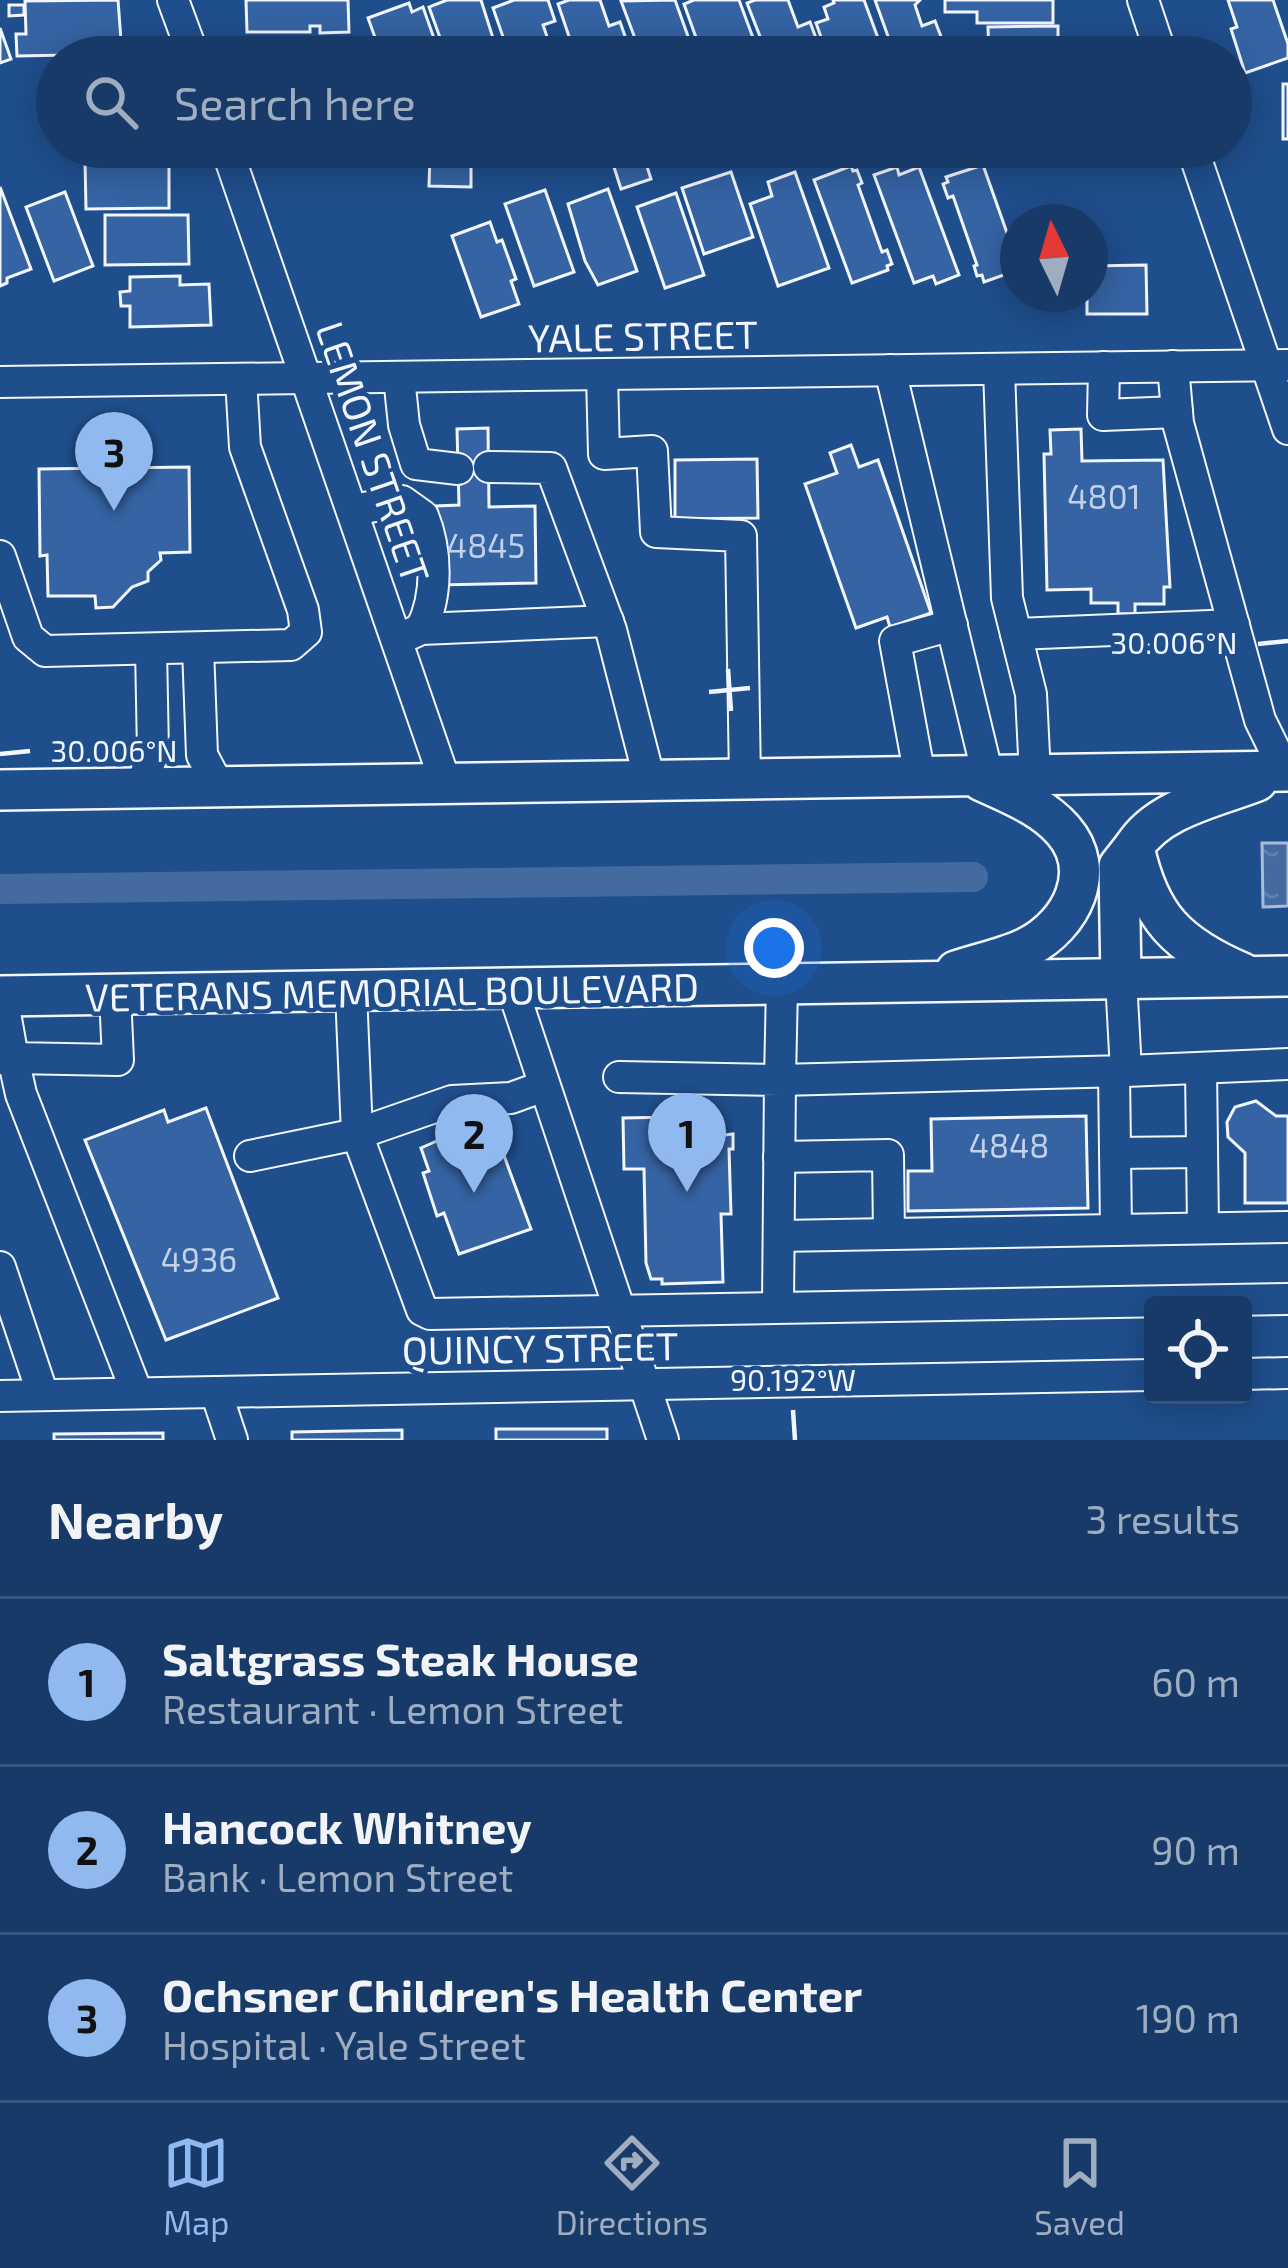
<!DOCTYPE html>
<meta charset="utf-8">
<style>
body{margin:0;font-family:"Exo 2",sans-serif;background:#244571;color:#f1f3f6}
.controls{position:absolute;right:36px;bottom:36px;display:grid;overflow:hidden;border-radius:12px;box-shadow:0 6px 30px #0003}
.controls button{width:108px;height:108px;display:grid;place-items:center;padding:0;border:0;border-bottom:3px solid #36547d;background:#173a69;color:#f1f3f6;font:60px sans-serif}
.compass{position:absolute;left:1000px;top:204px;width:108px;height:108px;border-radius:50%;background:#173a69;box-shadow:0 6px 30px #0003;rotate:355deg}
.you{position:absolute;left:774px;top:948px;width:42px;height:42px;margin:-30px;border:9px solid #fff;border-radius:50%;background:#1a73e8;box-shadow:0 0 0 18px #1a73e833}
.badge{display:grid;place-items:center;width:78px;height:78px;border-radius:50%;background:#90b9f0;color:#111;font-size:39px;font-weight:700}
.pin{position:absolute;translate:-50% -99px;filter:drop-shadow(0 3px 6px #0008)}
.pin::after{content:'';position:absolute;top:63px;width:42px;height:36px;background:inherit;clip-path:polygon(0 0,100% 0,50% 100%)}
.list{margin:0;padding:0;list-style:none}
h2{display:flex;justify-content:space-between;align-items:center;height:156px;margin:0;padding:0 48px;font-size:51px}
h2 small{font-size:39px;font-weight:400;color:#9eadc0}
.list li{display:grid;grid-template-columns:78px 1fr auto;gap:36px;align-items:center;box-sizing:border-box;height:168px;padding:0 48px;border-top:3px solid #36547d}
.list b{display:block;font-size:45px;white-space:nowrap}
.list p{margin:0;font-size:39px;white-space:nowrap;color:#9eadc0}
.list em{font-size:39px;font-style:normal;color:#9eadc0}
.icon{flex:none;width:66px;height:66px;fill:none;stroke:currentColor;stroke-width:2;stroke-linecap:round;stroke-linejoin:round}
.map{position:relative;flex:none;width:1288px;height:1440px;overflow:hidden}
.search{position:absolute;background:#173a69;box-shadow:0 6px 30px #0003;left:36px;right:36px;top:36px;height:132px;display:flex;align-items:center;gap:30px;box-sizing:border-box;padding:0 42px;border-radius:66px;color:#9eadc0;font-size:45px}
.sheet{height:660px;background:#173a69}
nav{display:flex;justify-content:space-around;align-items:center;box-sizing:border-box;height:168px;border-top:3px solid #36547d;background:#173a69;font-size:33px;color:#9eadc0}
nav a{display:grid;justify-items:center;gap:6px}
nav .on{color:#90b9f0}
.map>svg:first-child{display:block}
.water{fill:url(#water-ripples);stroke:#a8bbd7;stroke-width:3}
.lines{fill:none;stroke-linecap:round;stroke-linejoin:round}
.canal{stroke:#446ba0;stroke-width:30}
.building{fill:#3563a3;stroke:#f2f6ff;stroke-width:3}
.minor-casing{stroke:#f2f6ff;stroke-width:34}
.major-casing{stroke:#f2f6ff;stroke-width:44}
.minor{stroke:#1f4e8c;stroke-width:30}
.major{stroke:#1f4e8c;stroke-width:39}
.ticks{fill:none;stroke:#f2f6ff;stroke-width:4.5}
.labels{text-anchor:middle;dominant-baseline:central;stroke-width:9;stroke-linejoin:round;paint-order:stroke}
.number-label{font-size:33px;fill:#c3d1e8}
.street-label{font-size:39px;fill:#f2f6ff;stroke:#1f4e8c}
.ticks-label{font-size:30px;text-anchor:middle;fill:#f2f6ff;stroke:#1f4e8c;stroke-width:9;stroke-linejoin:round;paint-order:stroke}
</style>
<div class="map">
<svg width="1288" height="1440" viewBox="0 0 1288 1440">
<defs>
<pattern id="water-ripples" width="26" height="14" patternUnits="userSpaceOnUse" patternTransform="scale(3)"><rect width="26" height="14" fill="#446ba0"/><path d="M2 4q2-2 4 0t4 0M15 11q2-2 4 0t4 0" fill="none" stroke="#5f81ae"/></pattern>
</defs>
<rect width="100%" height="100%" fill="#1f4e8c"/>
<path class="water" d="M1262 843H1288V906L1263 907Z"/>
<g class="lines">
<path class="canal" d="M0 889 973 877"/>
</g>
<g class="building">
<path d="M118 0 122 54 17 56 16 34H26L25 1Z"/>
<path d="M246 0H348L349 32 320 33V26H310V32H247Z"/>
<path d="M447 0H481L499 57H447L429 7Z"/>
<path d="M514 0H548L555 21 543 25 554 57H510L493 8Z"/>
<path d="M569 0H600L609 26 620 22 631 53 576 57 558 4Z"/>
<path d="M675 0 689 39 666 47 669 56 642 57 621 1Z"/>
<path d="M694 0H739L759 54 730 57 727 49 703 57 684 4Z"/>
<path d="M755 0H788L798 27 810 22 823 57H805L802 50 783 57H768L747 3Z"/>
<path d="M833 0H864L885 57H828L816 23 828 19 824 7 834 3Z"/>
<path d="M875 0H920L915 5 922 26 935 21 947 52 922 57 918 44 894 53Z"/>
<path d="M945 0H1053V23H977V12H945Z"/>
<path d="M1228 0H1273L1288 44V58L1245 73 1231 29 1237 27Z"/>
<path d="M409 3 412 12 423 7 436 44 423 48 426 57H382L368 18Z"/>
<path d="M9 5H24V15L9 16Z"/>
<path d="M1058 26V57H989L988 27Z"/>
<path d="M0 28 11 59 0 63Z"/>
<path d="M264 43 331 44V57H264Z"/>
<rect x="1283" y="84" width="5" height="55"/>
<rect x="98" y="147" width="44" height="4"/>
<path d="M643 154 651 179 621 189 613 164Z"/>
<path d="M430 155 471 156V187L429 186Z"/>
<path d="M169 159V208L86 209 85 160Z"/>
<path d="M983 165 1018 264V270L984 282 982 275 977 276 974 266 977 265 953 196 948 198 943 184 948 182 946 177Z"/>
<path d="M851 166 853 171 857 170 862 183 858 185 882 252 887 250 892 264 887 266 888 270 852 283 814 180Z"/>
<path d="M897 167 899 175 919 167 959 275 936 284 933 276 914 283 874 175Z"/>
<path d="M731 172 753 237 704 254 682 188Z"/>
<path d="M795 172 829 268 778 286 750 204 772 196 768 182Z"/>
<path d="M0 187 31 269 7 278V283L0 286Z"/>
<path d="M608 189 637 271 598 285 585 261 568 204Z"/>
<path d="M545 190 574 272 534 286 505 204Z"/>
<path d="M65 192 93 266 54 281 26 207Z"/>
<path d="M676 193 704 275 665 288 637 207Z"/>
<path d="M105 215H188L189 264 105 265Z"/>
<path d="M490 222 497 242 502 240 516 279 511 281 519 304 481 317 452 236Z"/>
<path d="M1146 265 1147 314H1087V294H1079H1090V266Z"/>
<path d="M180 276V285L209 284 211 325 130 327V306H121L120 292 130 291V277Z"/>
<path d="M488 428 489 507 535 506 536 583 438 585 436 506 459 505 457 429Z"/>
<path d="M1081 429 1082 461 1163 460 1170 587H1164V604H1135V614H1118V603H1091V589L1047 590 1044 454H1051L1050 430Z"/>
<path d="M851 445 859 467 878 460 931 613 890 627 887 617 856 628 805 484 837 473 830 453Z"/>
<path d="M757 459 758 518 675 519V460Z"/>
<path d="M189 467 190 552 160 553 161 560 148 572V581L132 587 113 607 96 608 95 596H48L47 555 40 556 39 469Z"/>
<path d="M1256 1101 1276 1116H1288V1203H1245V1153L1228 1137 1227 1122 1235 1107Z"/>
<path d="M206 1108 278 1298 166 1340 85 1140 164 1110 168 1122Z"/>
<path d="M1086 1116 1088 1208 908 1211V1171H932L931 1119Z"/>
<path d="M674 1117V1123L709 1122V1137L733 1134V1149H729L731 1214H721L723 1282 662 1284V1279H651L646 1263 644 1169H624L623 1118Z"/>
<path d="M492 1123 531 1229 459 1254 444 1213 437 1216 423 1173 429 1171 421 1148 471 1126 473 1130Z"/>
<rect x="496" y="1429" width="111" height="11"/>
<path d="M402 1430V1440H292V1432Z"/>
<path d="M163 1433V1440H54V1434Z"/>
</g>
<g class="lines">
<defs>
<g id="minor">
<path d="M173 0 194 57"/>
<path d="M1143 0 1162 57"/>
<path d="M226 147 446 784"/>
<path d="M1192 147 1288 429"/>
<path d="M1173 366 1178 423 1260 720 1285 771"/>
<path d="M1104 367 1103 415 1177 412"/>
<path d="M999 369 1007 598 1031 694 1035 775"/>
<path d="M890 370 988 776"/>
<path d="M602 375 604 454 652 451 656 532 741 536 745 779"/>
<path d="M399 377 404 425 416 464 458 469"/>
<path d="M0 382 1288 365"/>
<path d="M489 467 551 468 611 630 650 781"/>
<path d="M353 510 402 501 423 516C437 550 438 596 421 629"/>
<path d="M0 556 28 637 45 651 291 645 306 632 303 610 245 447 241 379"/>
<path d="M1016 634 1234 625"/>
<path d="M397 640 421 629 608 621"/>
<path d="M198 648 202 755 219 787"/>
<path d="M920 777 895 641 952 625"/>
<path d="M141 788 153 752 151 649"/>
<path d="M782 985 780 1080 1126 1071 1121 979"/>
<path d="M513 990 663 1440"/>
<path d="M351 992 357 1134 422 1310 430 1314 1288 1299"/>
<path d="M2 996 13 1058 118 1060 115 995"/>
<path d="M0 1059 13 1058 21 1094 137 1393"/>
<path d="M1201 1068 1203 1228"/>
<path d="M1126 1071 1288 1064"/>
<path d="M1114 1072 1116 1230"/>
<path d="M619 1077 780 1080 778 1306"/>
<path d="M1115 1153 1202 1152"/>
<path d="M250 1156 357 1134 452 1101 511 1098 544 1086"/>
<path d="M779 1157 888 1155 889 1234"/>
<path d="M779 1236 1288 1227"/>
<path d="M0 1267 43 1395"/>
<path d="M1243 1374 1288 1373"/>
<path d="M216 1392 232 1440"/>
<path d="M0 1396 1153 1375"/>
</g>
<g id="major">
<path d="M0 790 1288 771"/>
<path d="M956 971C979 963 1006 958 1028 947 1071 925 1099 871 1063 830 1042 806 1010 794 982 781"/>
<path d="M1242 973C1177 945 1149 917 1134 847 1158 808 1216 797 1257 781"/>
<path d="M1121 979 1119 866 1134 847"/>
<path d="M0 996 1288 976"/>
</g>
</defs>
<use href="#minor" class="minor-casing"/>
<use href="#major" class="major-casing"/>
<use href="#minor" class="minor"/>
<use href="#major" class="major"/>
</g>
<path class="ticks" d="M1258 644 1288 641M728 669 731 711M709 692 750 688M0 754 30 751M793 1410 795 1440"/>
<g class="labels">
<g class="number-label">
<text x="1104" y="496">4801</text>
<text x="486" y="545">4845</text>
<text x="1009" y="1145">4848</text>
<text x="199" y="1259">4936</text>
</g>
<g class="street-label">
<text transform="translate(643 335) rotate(-1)">YALE STREET</text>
<text transform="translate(374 452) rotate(71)">LEMON STREET</text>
<text transform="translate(392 991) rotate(-1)">VETERANS MEMORIAL BOULEVARD</text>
<text transform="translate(540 1347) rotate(-1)">QUINCY STREET</text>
</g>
</g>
<g class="ticks-label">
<text x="1174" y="654">30.006°N</text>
<text x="114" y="762">30.006°N</text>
<text x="793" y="1391">90.192°W</text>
</g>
</svg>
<div class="controls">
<button><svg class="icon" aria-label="locate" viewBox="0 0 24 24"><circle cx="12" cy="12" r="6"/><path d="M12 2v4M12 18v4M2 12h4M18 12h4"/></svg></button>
</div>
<svg class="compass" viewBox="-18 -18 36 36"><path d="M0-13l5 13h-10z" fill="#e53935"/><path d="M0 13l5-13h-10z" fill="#9eadc0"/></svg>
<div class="you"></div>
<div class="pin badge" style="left:687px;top:1192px">1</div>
<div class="pin badge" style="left:474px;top:1193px">2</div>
<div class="pin badge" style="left:114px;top:511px">3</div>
<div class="search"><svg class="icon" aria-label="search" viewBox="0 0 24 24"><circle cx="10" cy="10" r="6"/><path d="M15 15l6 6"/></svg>Search here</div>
</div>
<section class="sheet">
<h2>Nearby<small>3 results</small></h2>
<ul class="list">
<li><span class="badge">1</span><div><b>Saltgrass Steak House</b><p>Restaurant · Lemon Street</p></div><em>60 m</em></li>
<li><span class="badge">2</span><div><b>Hancock Whitney</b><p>Bank · Lemon Street</p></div><em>90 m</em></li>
<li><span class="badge">3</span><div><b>Ochsner Children's Health Center</b><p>Hospital · Yale Street</p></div><em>190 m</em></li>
</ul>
</section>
<nav>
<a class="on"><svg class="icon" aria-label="map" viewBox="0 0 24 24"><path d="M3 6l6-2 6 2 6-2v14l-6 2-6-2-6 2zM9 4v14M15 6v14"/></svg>Map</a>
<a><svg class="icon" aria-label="directions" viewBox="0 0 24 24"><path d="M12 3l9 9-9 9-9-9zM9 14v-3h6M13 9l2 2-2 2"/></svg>Directions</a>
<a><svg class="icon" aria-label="saved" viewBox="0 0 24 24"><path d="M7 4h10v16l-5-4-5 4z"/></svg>Saved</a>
</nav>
